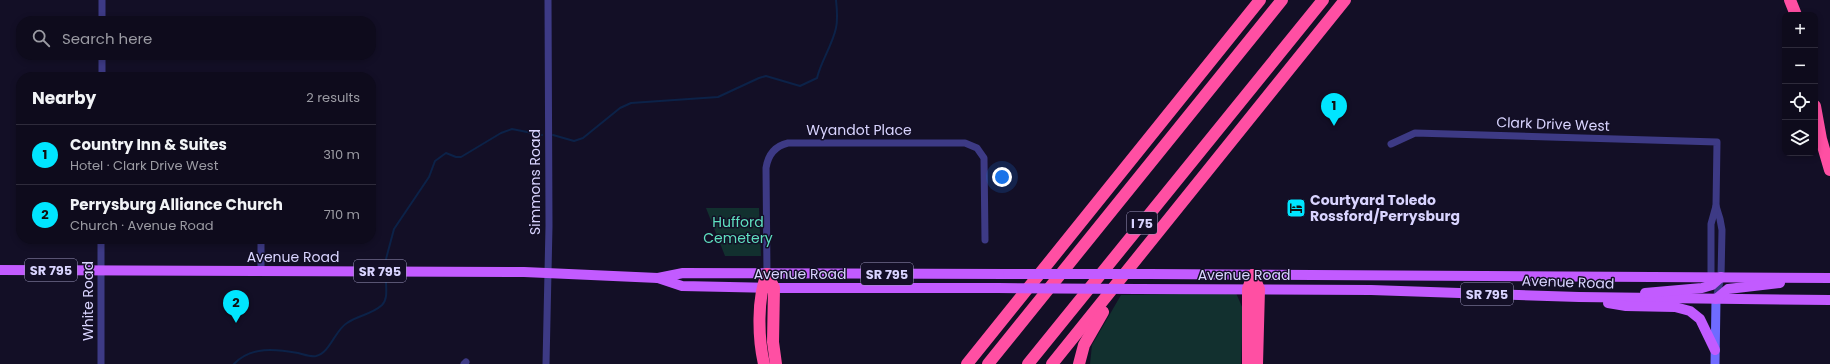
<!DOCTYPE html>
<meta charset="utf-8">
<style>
body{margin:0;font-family:Poppins,sans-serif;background:#1c1929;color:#f1f3f6}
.controls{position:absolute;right:12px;top:12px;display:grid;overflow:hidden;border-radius:8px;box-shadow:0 2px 6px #0003}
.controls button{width:36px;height:36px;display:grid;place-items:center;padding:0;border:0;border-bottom:1px solid #2e2b3b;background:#0e0b1c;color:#f1f3f6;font:20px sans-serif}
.you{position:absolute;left:1002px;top:177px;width:14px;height:14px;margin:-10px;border:3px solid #fff;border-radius:50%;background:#1a73e8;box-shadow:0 0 0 6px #1a73e833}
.badge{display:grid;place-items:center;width:26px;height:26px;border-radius:50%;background:#00e5ff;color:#111;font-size:13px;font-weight:700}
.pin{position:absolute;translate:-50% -33px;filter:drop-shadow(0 1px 2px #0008)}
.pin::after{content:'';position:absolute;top:21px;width:14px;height:12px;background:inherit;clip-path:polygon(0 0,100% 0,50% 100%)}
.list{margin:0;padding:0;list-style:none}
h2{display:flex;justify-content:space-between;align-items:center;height:52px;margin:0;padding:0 16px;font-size:17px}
h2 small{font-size:13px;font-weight:400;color:#9b9ba3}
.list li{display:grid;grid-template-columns:26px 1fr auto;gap:12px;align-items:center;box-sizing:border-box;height:60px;padding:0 16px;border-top:1px solid #2e2b3b}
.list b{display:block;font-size:15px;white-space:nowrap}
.list p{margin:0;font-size:13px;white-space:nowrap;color:#9b9ba3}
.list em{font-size:13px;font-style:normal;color:#9b9ba3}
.icon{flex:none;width:22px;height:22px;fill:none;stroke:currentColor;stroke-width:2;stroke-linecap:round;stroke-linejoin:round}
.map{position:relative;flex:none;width:1830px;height:364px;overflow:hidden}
.search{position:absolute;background:#0e0b1c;box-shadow:0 2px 6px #0003;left:16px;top:16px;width:360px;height:44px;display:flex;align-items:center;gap:10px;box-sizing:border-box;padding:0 14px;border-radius:16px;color:#9b9ba3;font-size:15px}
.panel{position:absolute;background:#0e0b1c;box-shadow:0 2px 6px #0003;left:16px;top:72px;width:360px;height:172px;border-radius:16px}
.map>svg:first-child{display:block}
.green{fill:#12302f}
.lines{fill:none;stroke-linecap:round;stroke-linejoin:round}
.stream{stroke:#0c2248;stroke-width:2}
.street{stroke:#3d3a85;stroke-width:7}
.secondary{stroke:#6f6bff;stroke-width:9}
.primary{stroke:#c25bff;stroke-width:10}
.highway{stroke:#ff4fa3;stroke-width:12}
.primary-bridge{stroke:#c25bff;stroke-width:10}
.labels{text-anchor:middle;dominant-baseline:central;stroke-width:3;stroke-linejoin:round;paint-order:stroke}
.shield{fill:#130f26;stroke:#9e99be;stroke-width:1}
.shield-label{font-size:13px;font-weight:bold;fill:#d9d4ff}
.street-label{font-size:14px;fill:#d9d4ff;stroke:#130f26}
.poi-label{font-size:14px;font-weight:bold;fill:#d9d4ff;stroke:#130f26;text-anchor:start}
.park-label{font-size:14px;fill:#5fe0c0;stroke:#130f26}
</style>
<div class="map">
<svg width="1830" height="364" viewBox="0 0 1830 364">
<rect width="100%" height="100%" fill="#130f26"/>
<g class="green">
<path d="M706 208H759L761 256H725Z"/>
<path d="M1236 293 1243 309 1241 364H1090L1092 345 1121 295Z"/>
</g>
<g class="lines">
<g class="stream">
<path d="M553 135 574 141 583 138 620 108 631 103 718 97 759 78 766 76 800 86 817 78C821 61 832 46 836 28 838 19 837 9 836 0"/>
<path d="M386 259 394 229 429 177 435 161 446 153 456 157H461L501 133 512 129 542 135"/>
<path d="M234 364C251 346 276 349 298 353 303 354 310 357 316 356 330 353 335 330 347 323 358 315 371 315 382 305 388 299 386 289 386 281"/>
</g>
<g class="street">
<path d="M102 21V0"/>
<path d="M102 77V55"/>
<path d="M1391 144 1415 133 1717 142 1716 206 1720 219 1722 230 1721 277 1716 299"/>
<path d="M261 271V239"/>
<path d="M767 274 766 168C768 155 775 146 788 143H965L977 148 984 158 985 240"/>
<path d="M1711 282V224L1716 206"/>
<path d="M101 364V239"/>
<path d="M464 364 466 362"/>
<path d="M546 364 549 226 548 0"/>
</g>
<path class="secondary" d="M1715 364 1716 299"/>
<g class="primary">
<path d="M0 270 524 272 658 278 682 286 774 288H998"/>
<path d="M1149 274 1830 278"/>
<path d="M658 278 683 273 1008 274"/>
<path d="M1137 289 1371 290 1579 297 1830 300"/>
<path d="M1645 293 1702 288 1712 285 1721 277"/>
<path d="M1716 299 1728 289 1780 283"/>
<path d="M1608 303 1626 306 1675 307 1690 311 1700 319 1715 350"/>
</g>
<g class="highway">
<path d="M1790 0 1796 15"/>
<path d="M1815 106 1821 139 1830 170"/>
<path d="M767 274 774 288 773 342 776 364"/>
<path d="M1253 275 1259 289 1257 364"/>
<path d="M764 364C758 338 757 298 767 274"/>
<path d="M967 364 1260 0"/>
<path d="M988 364 1282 0"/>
<path d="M1028 364 1323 0"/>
<path d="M1052 364 1345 0"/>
<path d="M1079 364 1084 345 1103 312"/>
<path d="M1248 364V289L1253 275"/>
</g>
<g class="primary-bridge">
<path d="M1008 274H1149"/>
<path d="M998 288 1137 289"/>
</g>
</g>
<defs>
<symbol id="hotel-square" viewBox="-11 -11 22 22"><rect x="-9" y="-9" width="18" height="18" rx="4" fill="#00e5ff" stroke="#130f26"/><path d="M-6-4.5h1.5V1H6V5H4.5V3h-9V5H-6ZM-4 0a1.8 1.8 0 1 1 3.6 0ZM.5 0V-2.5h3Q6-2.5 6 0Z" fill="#111"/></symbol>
</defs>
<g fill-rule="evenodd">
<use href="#hotel-square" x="1285" y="197" width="22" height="22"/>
</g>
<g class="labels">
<g class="shield">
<rect x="1127" y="212" width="30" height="22" rx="3"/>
<rect x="25" y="259" width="52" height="22" rx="3"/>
<rect x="354" y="260" width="52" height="22" rx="3"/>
<rect x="861" y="263" width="52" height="22" rx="3"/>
<rect x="1461" y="283" width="52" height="22" rx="3"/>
</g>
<g class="shield-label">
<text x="1142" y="223">I 75</text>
<text x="51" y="270">SR 795</text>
<text x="380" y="271">SR 795</text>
<text x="887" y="274">SR 795</text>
<text x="1487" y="294">SR 795</text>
</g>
<g class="street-label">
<text transform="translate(1553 124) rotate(2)">Clark Drive West</text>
<text x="859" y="130">Wyandot Place</text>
<text transform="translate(535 182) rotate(-90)">Simmons Road</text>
<text x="293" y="257">Avenue Road</text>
<text x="800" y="274">Avenue Road</text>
<text x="1244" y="275">Avenue Road</text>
<text transform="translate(1568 282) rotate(2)">Avenue Road</text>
<text transform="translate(88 301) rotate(-90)">White Road</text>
</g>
<g class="poi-label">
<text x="1310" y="200">Courtyard Toledo<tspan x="1310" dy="16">Rossford/Perrysburg</tspan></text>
</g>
<g class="park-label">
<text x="738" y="222">Hufford<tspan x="738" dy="16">Cemetery</tspan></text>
</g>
</g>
</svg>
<div class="controls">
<button>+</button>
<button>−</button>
<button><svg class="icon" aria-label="locate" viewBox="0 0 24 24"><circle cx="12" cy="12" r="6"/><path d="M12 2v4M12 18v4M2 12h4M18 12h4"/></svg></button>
<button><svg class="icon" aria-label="layers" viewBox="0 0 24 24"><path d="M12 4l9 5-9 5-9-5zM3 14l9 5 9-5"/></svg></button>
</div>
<div class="you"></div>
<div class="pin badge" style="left:1334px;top:126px">1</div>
<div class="pin badge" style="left:236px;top:323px">2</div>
<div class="search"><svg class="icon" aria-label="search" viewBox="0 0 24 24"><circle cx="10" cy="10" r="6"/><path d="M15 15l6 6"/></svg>Search here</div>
<section class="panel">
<h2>Nearby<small>2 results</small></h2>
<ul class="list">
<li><span class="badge">1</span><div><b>Country Inn &amp; Suites</b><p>Hotel · Clark Drive West</p></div><em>310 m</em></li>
<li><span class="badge">2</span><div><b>Perrysburg Alliance Church</b><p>Church · Avenue Road</p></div><em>710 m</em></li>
</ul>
</section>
</div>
